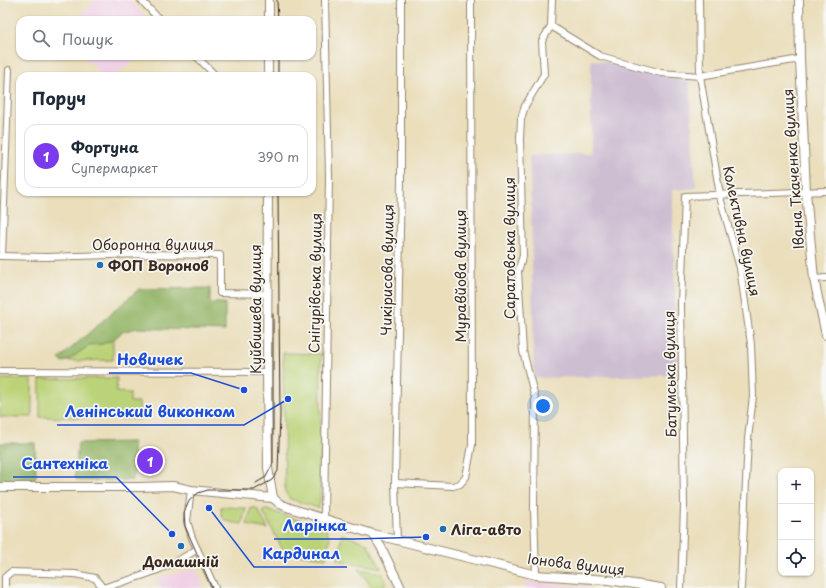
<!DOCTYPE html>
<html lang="uk">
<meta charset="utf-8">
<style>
body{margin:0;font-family:"Playpen Sans",sans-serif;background:#f6f6f7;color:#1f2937}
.controls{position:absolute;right:12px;bottom:12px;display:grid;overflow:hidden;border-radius:8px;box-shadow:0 1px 3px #0004}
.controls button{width:36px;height:36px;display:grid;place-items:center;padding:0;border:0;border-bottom:1px solid #e0e1e3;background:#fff;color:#1f2937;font:20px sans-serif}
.you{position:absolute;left:543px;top:406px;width:14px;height:14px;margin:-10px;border:3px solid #fff;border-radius:50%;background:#1a73e8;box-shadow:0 0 0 6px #1a73e833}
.badge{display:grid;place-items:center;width:26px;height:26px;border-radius:50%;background:#7c3aed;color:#fff;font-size:13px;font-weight:700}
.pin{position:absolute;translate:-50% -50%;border:2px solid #fff;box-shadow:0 1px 4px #0006}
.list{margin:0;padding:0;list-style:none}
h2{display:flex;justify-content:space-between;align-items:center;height:52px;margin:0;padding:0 16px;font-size:17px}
h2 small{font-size:13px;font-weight:400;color:#747a83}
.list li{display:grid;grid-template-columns:26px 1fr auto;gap:12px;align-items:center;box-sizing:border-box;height:64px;margin:0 8px 8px;padding:0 8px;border:1px solid #e0e1e3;border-radius:12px}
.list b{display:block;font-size:15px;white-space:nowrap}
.list p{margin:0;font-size:13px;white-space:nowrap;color:#747a83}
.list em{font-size:13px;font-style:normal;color:#747a83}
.icon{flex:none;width:22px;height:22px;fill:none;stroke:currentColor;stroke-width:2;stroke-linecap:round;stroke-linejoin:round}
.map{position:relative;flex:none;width:826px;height:588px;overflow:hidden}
.search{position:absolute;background:#fff;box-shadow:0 1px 3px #0004;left:16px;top:16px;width:300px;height:44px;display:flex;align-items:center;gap:10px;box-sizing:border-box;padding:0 14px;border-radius:12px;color:#747a83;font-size:15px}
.panel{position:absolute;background:#fff;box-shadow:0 1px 3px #0004;left:16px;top:72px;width:300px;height:124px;border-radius:12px}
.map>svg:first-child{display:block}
.built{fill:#f0d0e5}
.industrial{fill:#cebed2}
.green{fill:#bbd378;stroke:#7b7e4b}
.forest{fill:#94b568;stroke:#687043}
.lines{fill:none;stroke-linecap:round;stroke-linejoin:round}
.street-casing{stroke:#92846c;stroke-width:8}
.secondary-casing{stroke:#92846c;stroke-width:10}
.street{stroke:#fff;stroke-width:6}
.secondary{stroke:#fff;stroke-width:8}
.tram{stroke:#3b2a1e;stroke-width:1}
.poi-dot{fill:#1f6fb2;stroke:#f6f6f2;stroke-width:1.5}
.labels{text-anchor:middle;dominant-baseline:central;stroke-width:3.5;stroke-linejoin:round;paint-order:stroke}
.street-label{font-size:14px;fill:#3b2a1e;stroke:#f6f6f2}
.poi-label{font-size:14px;font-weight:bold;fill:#3b2a1e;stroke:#f6f6f2;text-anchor:start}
.leader{fill:none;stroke:#1d4ed8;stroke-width:1.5}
.callout-dot{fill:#1d4ed8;stroke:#f6f6f2;stroke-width:1.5}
.callout-label{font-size:15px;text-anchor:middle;font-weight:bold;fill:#1d4ed8;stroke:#f6f6f2;stroke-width:3.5;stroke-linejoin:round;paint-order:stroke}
</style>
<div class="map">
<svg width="826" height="588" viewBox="0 0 826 588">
<rect width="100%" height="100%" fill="#f6f6f2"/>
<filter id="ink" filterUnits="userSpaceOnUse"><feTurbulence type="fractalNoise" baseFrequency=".025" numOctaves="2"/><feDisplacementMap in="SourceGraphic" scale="8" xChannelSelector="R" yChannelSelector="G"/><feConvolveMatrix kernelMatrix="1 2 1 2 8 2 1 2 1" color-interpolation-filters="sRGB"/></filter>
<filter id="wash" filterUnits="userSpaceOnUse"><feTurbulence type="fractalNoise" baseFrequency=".012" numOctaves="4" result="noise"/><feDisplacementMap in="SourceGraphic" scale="16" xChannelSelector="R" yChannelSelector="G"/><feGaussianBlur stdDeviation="0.9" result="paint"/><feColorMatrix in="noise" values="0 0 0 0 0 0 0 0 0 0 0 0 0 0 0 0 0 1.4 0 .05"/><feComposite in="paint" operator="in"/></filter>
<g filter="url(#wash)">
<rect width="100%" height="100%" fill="#eadebb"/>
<g class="built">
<path d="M95 0H129L149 20H76Z"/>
<path d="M83 56H137L127 67 111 76H104Z"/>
<path d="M196 569 204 588H159L157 578Z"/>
<path d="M525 581 600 588H526Z"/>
</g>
<path class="industrial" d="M591 60 614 63 689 82 696 188 672 190 677 375 534 378 531 199 529 156 591 153Z"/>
<g class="green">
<path d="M113 340V360L67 361 90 344H102Z"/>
<path d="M283 353 321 354 320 502 318 508 290 499 285 492Z"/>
<path d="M117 378 116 392 130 393V402H139L140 419 40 417V379Z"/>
<rect x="0" y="379" width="32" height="38"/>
<path d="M221 507 246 508 242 524C229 522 220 522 221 507Z"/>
<path d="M251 508H257L268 529 247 525Z"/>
<path d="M264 509 325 528 330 538 326 558 284 552 263 512Z"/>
<path d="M342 534 367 543 381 568 338 560Z"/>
<path d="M359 569 382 573 387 583 378 588H372Z"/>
</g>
<g class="forest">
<path d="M210 288V303H225V331L137 328 122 332 113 340 102 344 90 345 67 361 62 362 59 359 139 289Z"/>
<path d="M133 442 134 476 132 480 81 481 77 480 75 476 78 443Z"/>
<path d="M0 443H35L36 476 34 480 30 482H0Z"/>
</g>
</g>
<g filter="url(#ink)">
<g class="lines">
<defs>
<g id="street">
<path d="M141 0 160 20"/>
<path d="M699 0 700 76 721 201 740 268 751 344 753 396 748 439 741 588"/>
<path d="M551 26 600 56 661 73 700 76 800 59"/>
<path d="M196 56 216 76"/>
<path d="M0 256 46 257 143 254 220 255V293L268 294"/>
<path d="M2 256 9 70"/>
<path d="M814 279 826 278"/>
<path d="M0 371 267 372"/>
<path d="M395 483 453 486 460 484 466 477 472 445 471 0"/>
<path d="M191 490 187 521 192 538 215 588"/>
<path d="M324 519 329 177 325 0"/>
<path d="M397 541 395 483 401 181V0"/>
<path d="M536 575 534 509 535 398 523 351 518 271 523 256 520 139 521 119 525 106 544 74 542 41 551 26 552 0"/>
<path d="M5 588V577L11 572 75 574 95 578 103 588C135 578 169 569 197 549"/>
<path d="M681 588 684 506 681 305 685 196 826 191"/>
</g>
<g id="secondary">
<path d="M799 0 800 59 806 192 814 279 826 335"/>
<path d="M269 20V0"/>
<path d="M268 76V56"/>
<path d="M268 192 267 372 268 468 273 498 280 504 290 508 373 534 381 547 401 588"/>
<path d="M0 487H138L173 486 191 490 273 498"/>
<path d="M373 534 536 575 608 580 661 588"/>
</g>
</defs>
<use href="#street" class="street-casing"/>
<use href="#secondary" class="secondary-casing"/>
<use href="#street" class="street"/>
<use href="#secondary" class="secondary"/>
<g class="tram">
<path d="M277 0 278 20"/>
<path d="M278 56V76"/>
<path d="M256 483 266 477 273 463V314"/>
<path d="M212 588 185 526 184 513 189 501 198 493 208 490H254L272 480 278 471 280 416 278 192"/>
</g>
</g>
</g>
<g class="poi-dot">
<circle cx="100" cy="265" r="4"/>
<circle cx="443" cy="529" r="4"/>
<circle cx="181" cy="546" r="4"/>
</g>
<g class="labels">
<g class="street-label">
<text transform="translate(793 169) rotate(-94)">Івана Ткаченка вулиця</text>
<text transform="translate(742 231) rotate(78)">Колективна вулиця</text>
<text x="153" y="244">Оборонна вулиця</text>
<text transform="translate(509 248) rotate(-90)">Саратовська вулиця</text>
<text transform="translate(387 270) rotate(-89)">Чикірисова вулиця</text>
<text transform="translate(460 276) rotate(-90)">Муравйова вулиця</text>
<text transform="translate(315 283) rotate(-89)">Снігурівська вулиця</text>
<text transform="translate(255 309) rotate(-90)">Куйбишева вулиця</text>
<text transform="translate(670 374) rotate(-91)">Батумська вулиця</text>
<text transform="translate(576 564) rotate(7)">Іонова вулиця</text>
</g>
<g class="poi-label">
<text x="108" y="265">ФОП Воронов</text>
<text x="451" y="529">Ліга-авто</text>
<text x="181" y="561" text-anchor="middle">Домашній</text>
</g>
</g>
<path class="leader" d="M244 390L191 373H109M288 399L244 425H57M172 534L116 477H13M426 537L355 539H274M209 508L254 567H347"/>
<g class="callout-dot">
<circle cx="244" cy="390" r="4"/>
<circle cx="288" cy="399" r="4"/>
<circle cx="172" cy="534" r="4"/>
<circle cx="426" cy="537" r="4"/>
<circle cx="209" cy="508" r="4"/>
</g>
<g class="callout-label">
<text x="150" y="365">Новичек</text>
<text x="150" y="417">Ленінський виконком</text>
<text x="65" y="469">Сантехніка</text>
<text x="315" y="531">Ларінка</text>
<text x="301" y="559">Кардинал</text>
</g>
</svg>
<div class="controls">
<button>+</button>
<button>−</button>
<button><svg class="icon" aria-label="locate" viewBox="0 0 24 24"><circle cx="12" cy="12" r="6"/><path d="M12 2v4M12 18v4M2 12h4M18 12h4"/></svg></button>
</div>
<div class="you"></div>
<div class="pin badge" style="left:150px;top:461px">1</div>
<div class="search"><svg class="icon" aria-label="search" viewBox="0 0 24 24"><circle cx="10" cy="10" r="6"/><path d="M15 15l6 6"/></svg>Пошук</div>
<section class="panel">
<h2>Поруч<small></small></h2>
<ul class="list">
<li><span class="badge">1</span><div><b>Фортуна</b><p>Супермаркет</p></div><em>390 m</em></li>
</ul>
</section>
</div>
